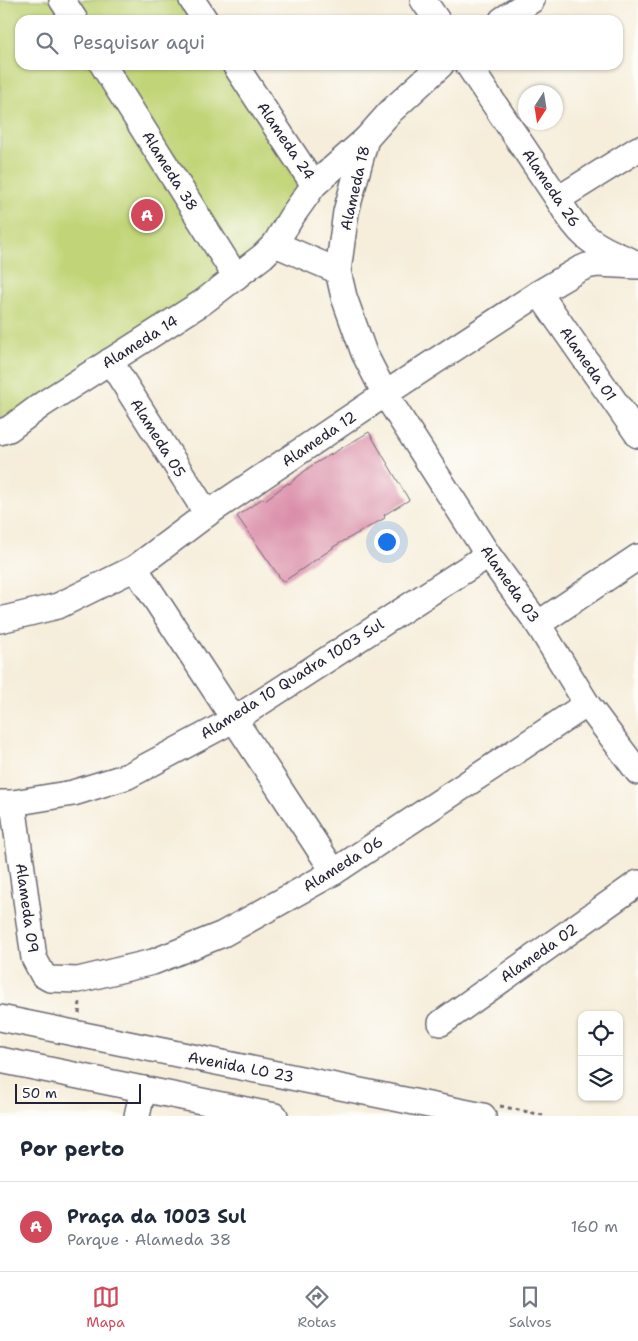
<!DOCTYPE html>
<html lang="pt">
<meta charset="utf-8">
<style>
body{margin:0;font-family:"Shantell Sans",sans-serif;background:#f2f2f3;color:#1f2937}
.controls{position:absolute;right:15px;bottom:15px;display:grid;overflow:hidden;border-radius:10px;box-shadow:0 1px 4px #0004}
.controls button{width:45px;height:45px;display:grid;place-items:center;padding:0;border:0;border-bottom:1px solid #e0e1e3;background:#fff;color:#1f2937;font:25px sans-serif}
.compass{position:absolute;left:518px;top:85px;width:45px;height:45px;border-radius:50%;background:#fff;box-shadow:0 1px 4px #0004;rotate:192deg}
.scale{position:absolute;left:15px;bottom:12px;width:126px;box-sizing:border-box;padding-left:5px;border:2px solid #22223b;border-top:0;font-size:14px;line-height:18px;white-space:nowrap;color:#22223b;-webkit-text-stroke:4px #fdfcf7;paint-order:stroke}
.you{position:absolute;left:386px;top:541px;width:18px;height:18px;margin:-12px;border:4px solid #fff;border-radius:50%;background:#1a73e8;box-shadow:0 0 0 8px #1a73e833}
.badge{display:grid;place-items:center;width:32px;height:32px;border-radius:50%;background:#d1495b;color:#fff;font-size:16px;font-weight:700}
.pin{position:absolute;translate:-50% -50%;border:2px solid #fff;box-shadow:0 1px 5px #0006}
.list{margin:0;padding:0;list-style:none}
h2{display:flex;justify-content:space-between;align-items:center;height:65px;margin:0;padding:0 20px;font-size:21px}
h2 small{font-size:16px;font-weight:400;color:#747a83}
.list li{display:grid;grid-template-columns:32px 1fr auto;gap:15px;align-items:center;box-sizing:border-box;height:90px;padding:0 20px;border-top:1px solid #e0e1e3}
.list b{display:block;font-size:19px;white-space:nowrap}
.list p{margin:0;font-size:16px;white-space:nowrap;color:#747a83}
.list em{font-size:16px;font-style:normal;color:#747a83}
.icon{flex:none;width:28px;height:28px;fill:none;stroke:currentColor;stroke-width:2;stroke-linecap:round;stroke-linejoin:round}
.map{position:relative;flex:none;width:638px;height:1116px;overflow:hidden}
.search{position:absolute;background:#fff;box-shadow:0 1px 4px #0004;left:15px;right:15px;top:15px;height:55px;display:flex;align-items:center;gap:12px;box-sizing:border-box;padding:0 18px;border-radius:15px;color:#747a83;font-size:19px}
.sheet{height:155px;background:#fff}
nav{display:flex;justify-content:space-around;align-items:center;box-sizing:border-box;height:70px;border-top:1px solid #e0e1e3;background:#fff;font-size:14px;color:#747a83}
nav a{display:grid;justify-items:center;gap:2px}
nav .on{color:#d1495b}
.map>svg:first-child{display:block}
.green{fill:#c1d578;stroke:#727c5a}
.building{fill:#d989a6}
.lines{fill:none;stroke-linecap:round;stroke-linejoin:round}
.minor-casing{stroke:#6c6973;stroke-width:28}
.path{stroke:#6c6973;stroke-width:3;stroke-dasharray:4 4;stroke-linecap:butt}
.minor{stroke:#fff;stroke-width:25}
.labels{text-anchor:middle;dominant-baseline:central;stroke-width:4;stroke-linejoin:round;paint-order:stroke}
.street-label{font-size:15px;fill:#22223b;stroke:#fdfcf7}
</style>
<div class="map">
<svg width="638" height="1116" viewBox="0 0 638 1116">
<rect width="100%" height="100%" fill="#fdfcf7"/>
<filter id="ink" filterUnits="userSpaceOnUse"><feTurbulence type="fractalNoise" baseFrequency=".02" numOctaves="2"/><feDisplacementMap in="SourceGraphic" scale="10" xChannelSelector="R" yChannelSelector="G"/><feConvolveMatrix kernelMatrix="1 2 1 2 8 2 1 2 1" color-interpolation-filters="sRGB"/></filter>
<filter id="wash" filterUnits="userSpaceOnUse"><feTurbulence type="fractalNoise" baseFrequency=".0096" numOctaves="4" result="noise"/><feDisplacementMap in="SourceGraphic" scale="20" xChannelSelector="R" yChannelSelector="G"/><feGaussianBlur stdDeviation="1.12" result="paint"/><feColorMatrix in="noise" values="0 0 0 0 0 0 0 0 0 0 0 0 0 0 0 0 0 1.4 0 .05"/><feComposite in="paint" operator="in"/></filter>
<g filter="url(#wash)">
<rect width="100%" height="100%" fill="#f6eedb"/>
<path class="green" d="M0 0H192L205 20H20V65H235L314 185 275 244 0 426Z"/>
<g id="blocks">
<path class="building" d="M369 432 409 500 384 515 385 518 333 547V548L283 582 237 516 263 498 265 500 288 483 289 484 311 466Z"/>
</g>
</g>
<g filter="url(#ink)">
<use href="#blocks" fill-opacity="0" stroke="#6c6973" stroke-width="1"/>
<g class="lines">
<defs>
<g id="minor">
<path d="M62 0 75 20"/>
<path d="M192 0 205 20"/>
<path d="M423 0 437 20"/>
<path d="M502 20 532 0"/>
<path d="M103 65 236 277"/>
<path d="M235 65 314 185"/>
<path d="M441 65 391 111 366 139 346 212 338 271 344 297 364 353 385 394 488 555 538 624 587 704 638 772"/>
<path d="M468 65 558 199C578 235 591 245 629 260"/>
<path d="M558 199 638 149"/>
<path d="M275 244 338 271"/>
<path d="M539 293 638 435"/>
<path d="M110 361 207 514"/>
<path d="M0 432 9 429 43 404 203 302 263 256 275 244 292 216 314 185 366 139"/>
<path d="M135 568 334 872"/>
<path d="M0 620 58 606 135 568 207 514 385 394 539 293 578 270 587 266 597 264 638 266"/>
<path d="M538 624 638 557"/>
<path d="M0 803H13L73 793 128 776 235 719 488 555"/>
<path d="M13 803 34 958 43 975 50 979 78 980 153 962 223 934 334 872 587 704"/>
<path d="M0 1018 483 1116"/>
<path d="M441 1023 638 883"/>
<path d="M0 1060 275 1116"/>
<path d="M137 1116 143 1089"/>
</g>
</defs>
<use href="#minor" class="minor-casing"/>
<g class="path">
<path d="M79 1014 80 1000"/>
<path d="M500 1106 547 1116"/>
</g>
<use href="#minor" class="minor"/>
</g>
</g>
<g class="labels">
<g class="street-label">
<text transform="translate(286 141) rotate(56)">Alameda 24</text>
<text transform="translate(170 171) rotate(58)">Alameda 38</text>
<text transform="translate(355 188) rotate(-77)">Alameda 18</text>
<text transform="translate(551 188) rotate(56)">Alameda 26</text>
<text transform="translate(140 342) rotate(-32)">Alameda 14</text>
<text transform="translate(588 364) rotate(55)">Alameda 01</text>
<text transform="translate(158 438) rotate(58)">Alameda 05</text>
<text transform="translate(319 439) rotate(-34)">Alameda 12</text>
<text transform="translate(510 584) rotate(55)">Alameda 03</text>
<text transform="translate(292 679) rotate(-32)">Alameda 10 Quadra 1003 Sul</text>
<text transform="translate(343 864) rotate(-32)">Alameda 06</text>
<text transform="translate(27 908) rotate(82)">Alameda 09</text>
<text transform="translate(539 953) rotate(-35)">Alameda 02</text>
<text transform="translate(241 1067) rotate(11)">Avenida LO 23</text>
</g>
</g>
</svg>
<div class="controls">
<button><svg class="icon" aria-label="locate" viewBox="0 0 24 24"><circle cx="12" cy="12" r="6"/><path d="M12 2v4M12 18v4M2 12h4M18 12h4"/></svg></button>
<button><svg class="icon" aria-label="layers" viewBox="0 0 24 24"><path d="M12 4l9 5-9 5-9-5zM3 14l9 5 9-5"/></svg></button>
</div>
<svg class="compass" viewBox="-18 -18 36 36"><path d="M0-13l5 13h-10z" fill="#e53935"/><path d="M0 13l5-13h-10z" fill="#747a83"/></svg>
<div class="scale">50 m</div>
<div class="you"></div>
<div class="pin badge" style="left:147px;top:215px">A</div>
<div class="search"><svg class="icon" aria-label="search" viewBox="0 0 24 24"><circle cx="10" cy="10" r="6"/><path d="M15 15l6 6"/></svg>Pesquisar aqui</div>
</div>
<section class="sheet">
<h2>Por perto<small></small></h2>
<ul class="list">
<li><span class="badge">A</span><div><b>Praça da 1003 Sul</b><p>Parque · Alameda 38</p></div><em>160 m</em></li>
</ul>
</section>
<nav>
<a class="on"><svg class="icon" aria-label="map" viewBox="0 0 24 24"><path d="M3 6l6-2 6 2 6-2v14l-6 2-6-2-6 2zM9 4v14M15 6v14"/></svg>Mapa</a>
<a><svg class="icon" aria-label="directions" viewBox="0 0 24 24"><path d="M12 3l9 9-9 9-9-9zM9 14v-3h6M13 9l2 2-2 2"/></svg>Rotas</a>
<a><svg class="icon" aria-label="saved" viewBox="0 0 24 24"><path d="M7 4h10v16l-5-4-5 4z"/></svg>Salvos</a>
</nav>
